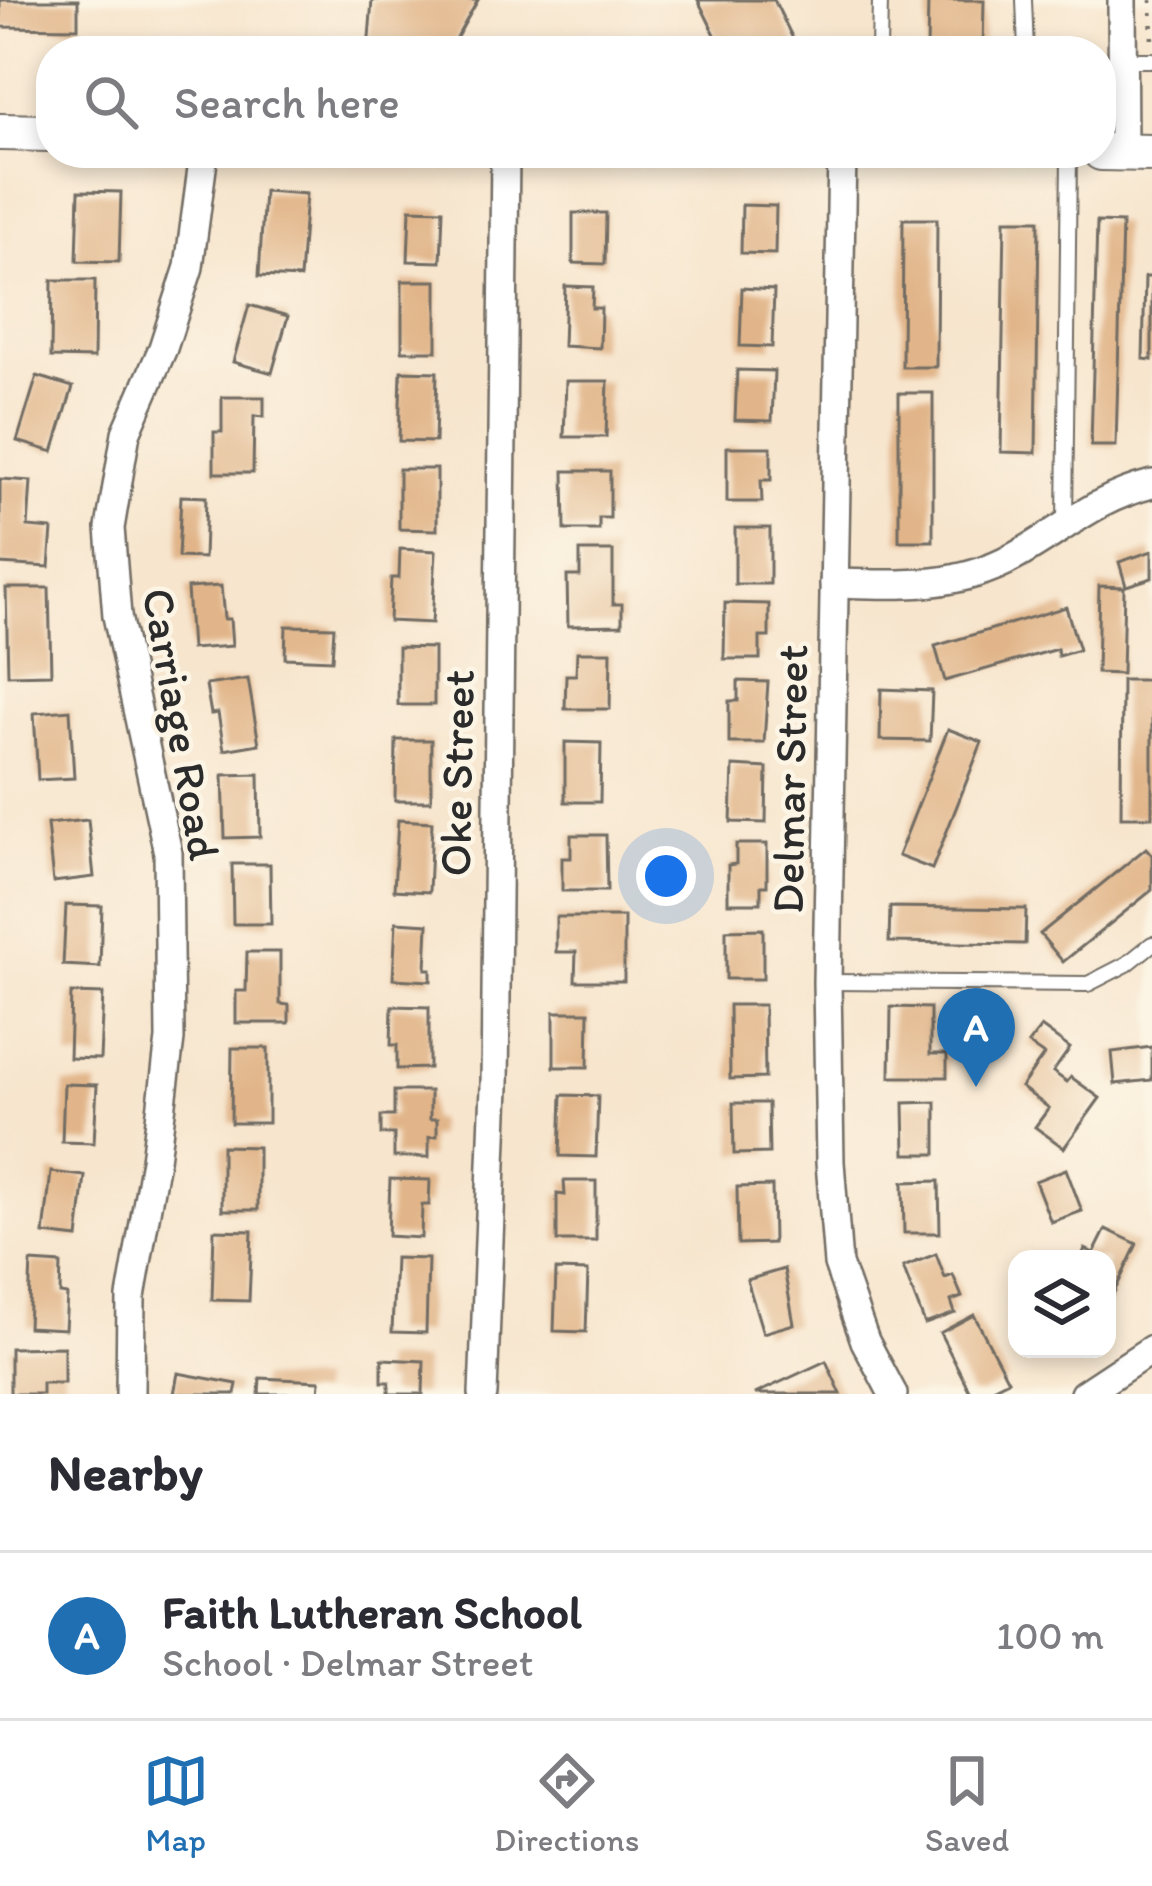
<!DOCTYPE html>
<meta charset="utf-8">
<style>
body{margin:0;font-family:Itim,sans-serif;background:#f7f7f7;color:#2b2b33}
.controls{position:absolute;right:36px;bottom:36px;display:grid;overflow:hidden;border-radius:24px;box-shadow:0 6px 18px #0003}
.controls button{width:108px;height:108px;display:grid;place-items:center;padding:0;border:0;border-bottom:3px solid #e1e1e2;background:#fff;color:#2b2b33;font:60px sans-serif}
.you{position:absolute;left:666px;top:876px;width:42px;height:42px;margin:-30px;border:9px solid #fff;border-radius:50%;background:#1a73e8;box-shadow:0 0 0 18px #1a73e833}
.badge{display:grid;place-items:center;width:78px;height:78px;border-radius:50%;background:#1f6fb2;color:#fff;font-size:39px;font-weight:700}
.pin{position:absolute;translate:-50% -99px;filter:drop-shadow(0 3px 6px #0008)}
.pin::after{content:'';position:absolute;top:63px;width:42px;height:36px;background:inherit;clip-path:polygon(0 0,100% 0,50% 100%)}
.list{margin:0;padding:0;list-style:none}
h2{display:flex;justify-content:space-between;align-items:center;height:156px;margin:0;padding:0 48px;font-size:51px}
h2 small{font-size:39px;font-weight:400;color:#7c7c81}
.list li{display:grid;grid-template-columns:78px 1fr auto;gap:36px;align-items:center;box-sizing:border-box;height:168px;padding:0 48px;border-top:3px solid #e1e1e2}
.list b{display:block;font-size:45px;white-space:nowrap}
.list p{margin:0;font-size:39px;white-space:nowrap;color:#7c7c81}
.list em{font-size:39px;font-style:normal;color:#7c7c81}
.icon{flex:none;width:66px;height:66px;fill:none;stroke:currentColor;stroke-width:2;stroke-linecap:round;stroke-linejoin:round}
.map{position:relative;flex:none;width:1152px;height:1394px;overflow:hidden}
.search{position:absolute;background:#fff;box-shadow:0 6px 18px #0003;left:36px;right:36px;top:36px;height:132px;display:flex;align-items:center;gap:30px;box-sizing:border-box;padding:0 42px;border-radius:48px;color:#7c7c81;font-size:45px}
.sheet{height:324px;background:#fff}
nav{display:flex;justify-content:space-around;align-items:center;box-sizing:border-box;height:168px;border-top:3px solid #e1e1e2;background:#fff;font-size:33px;color:#7c7c81}
nav a{display:grid;justify-items:center;gap:6px}
nav .on{color:#1f6fb2}
.map>svg:first-child{display:block}
.building{fill:#e1b589}
.lines{fill:none;stroke-linecap:round;stroke-linejoin:round}
.service-casing{stroke:#726c64;stroke-width:18}
.minor-casing{stroke:#726c64;stroke-width:32}
.tertiary-casing{stroke:#726c64;stroke-width:40}
.path{stroke:#726c64;stroke-width:4.5;stroke-dasharray:3 9;stroke-linecap:butt}
.service{stroke:#fff;stroke-width:14}
.minor{stroke:#fff;stroke-width:27}
.tertiary{stroke:#fff;stroke-width:36}
.labels{text-anchor:middle;dominant-baseline:central;stroke-width:9;stroke-linejoin:round;paint-order:stroke}
.street-label{font-size:45px;fill:#2b2b2b;stroke:#fcf5e5}
</style>
<div class="map">
<svg width="1152" height="1394" viewBox="0 0 1152 1394">
<rect width="100%" height="100%" fill="#fcf5e5"/>
<filter id="ink" filterUnits="userSpaceOnUse"><feTurbulence type="fractalNoise" baseFrequency=".00833" numOctaves="2"/><feDisplacementMap in="SourceGraphic" scale="24" xChannelSelector="R" yChannelSelector="G"/><feConvolveMatrix kernelMatrix="1 2 1 2 8 2 1 2 1" color-interpolation-filters="sRGB"/></filter>
<filter id="wash" filterUnits="userSpaceOnUse"><feTurbulence type="fractalNoise" baseFrequency=".004" numOctaves="4" result="noise"/><feDisplacementMap in="SourceGraphic" scale="48" xChannelSelector="R" yChannelSelector="G"/><feGaussianBlur stdDeviation="2.7" result="paint"/><feColorMatrix in="noise" values="0 0 0 0 0 0 0 0 0 0 0 0 0 0 0 0 0 1.4 0 .05"/><feComposite in="paint" operator="in"/></filter>
<g filter="url(#wash)">
<rect width="100%" height="100%" fill="#f7e5cd"/>
<g id="blocks">
<g class="building">
<path d="M0 0H78V28L0 27Z"/>
<path d="M372 0H478L449 51H368Z"/>
<path d="M698 0H774L799 51H723Z"/>
<path d="M928 0H984L983 51H927Z"/>
<path d="M79 191 121 192 119 262 77 261Z"/>
<path d="M264 191 306 194 300 278 259 276Z"/>
<path d="M742 205 776 206 775 254 741 253Z"/>
<path d="M410 209 443 210 441 262 408 261Z"/>
<path d="M573 213H606L605 264 573 263Z"/>
<path d="M903 219H937L936 367H902Z"/>
<path d="M1005 220H1039L1036 453 1001 452Z"/>
<path d="M1097 222 1122 223 1116 446H1091Z"/>
<path d="M1145 277H1152V360L1143 359Z"/>
<path d="M52 280H95L94 358 51 357Z"/>
<rect x="402" y="281" width="35" height="70"/>
<path d="M565 286 593 287 592 308H601L600 348 563 346Z"/>
<path d="M742 288 774 290 772 347 740 346Z"/>
<path d="M249 305 288 316 272 373 233 362Z"/>
<path d="M737 370 774 371 772 421 735 420Z"/>
<path d="M401 371 437 372 435 442 399 441Z"/>
<path d="M37 376 73 387 53 452 17 441Z"/>
<path d="M566 381H608L606 437H564Z"/>
<rect x="899" y="393" width="34" height="148"/>
<path d="M222 397H264V417L254 416 253 473H214V432H222Z"/>
<path d="M727 447H771V480H761L762 502H727Z"/>
<path d="M399 469H437V530L399 529Z"/>
<path d="M564 471H610V518H599V530H565Z"/>
<path d="M0 479 31 481 28 527 52 529 49 567 0 564Z"/>
<path d="M181 496 206 497 204 558 178 557Z"/>
<rect x="735" y="528" width="35" height="56"/>
<path d="M400 549 436 551 432 623 389 621 391 578H399Z"/>
<path d="M580 551H613V604H622V625L568 626 567 576H580Z"/>
<path d="M1152 551V578L1126 586 1119 562Z"/>
<path d="M221 586 224 619H230L232 646 191 649 187 588Z"/>
<path d="M1099 586 1124 587 1122 674 1097 673Z"/>
<path d="M6 588H49L51 674 8 675Z"/>
<path d="M725 603 769 604V637H760V659H724Z"/>
<path d="M1066 607 1079 650 1058 656 1057 649 945 681 935 646Z"/>
<path d="M286 626 334 627 332 660 285 658Z"/>
<path d="M398 647 434 648V705H398Z"/>
<path d="M577 652H611L610 709H565L566 675H576Z"/>
<path d="M248 679 259 744 224 750 218 713 211 714 206 685Z"/>
<path d="M1122 680H1152V817H1121Z"/>
<path d="M738 681 768 682 764 743H729V701H738Z"/>
<path d="M881 689 932 691 930 741 880 740Z"/>
<path d="M70 710 74 778 38 780 34 713Z"/>
<path d="M948 729 982 742 932 869 898 856Z"/>
<path d="M396 740H431V801H395Z"/>
<path d="M565 742 601 743 600 802H565Z"/>
<path d="M733 766 767 768 766 823 731 822Z"/>
<path d="M259 774 260 837 225 838 223 775Z"/>
<path d="M88 820 94 877 53 882 47 824Z"/>
<path d="M398 820 432 822 429 892 394 890Z"/>
<path d="M571 835H606L607 891H562V858H571Z"/>
<path d="M736 844H767V886H761V903H728V865L736 864Z"/>
<path d="M1146 848 1152 855V890L1063 962 1040 934Z"/>
<path d="M232 864H270L271 924H233Z"/>
<path d="M66 905 102 906 100 967 63 965Z"/>
<path d="M890 907 1026 909 1025 944 889 942Z"/>
<path d="M556 917H624V981H575L576 952H556Z"/>
<path d="M396 922 428 924 426 969H431V981L393 979Z"/>
<path d="M763 929V979H726V930Z"/>
<path d="M247 952H280V1004L289 1005V1023H236V991H246Z"/>
<path d="M71 993 103 994 100 1059 69 1058Z"/>
<path d="M729 1005H764L765 1078 730 1079Z"/>
<path d="M392 1006 429 1007V1068L397 1069V1045H391Z"/>
<path d="M891 1007 930 1008V1054H947V1077H890Z"/>
<path d="M554 1012H589L588 1067H554Z"/>
<path d="M1041 1027 1070 1048 1053 1072 1067 1082 1071 1077 1100 1098 1064 1148 1035 1127 1049 1108 1021 1087 1044 1055 1028 1044Z"/>
<path d="M1152 1047V1080L1115 1084 1112 1052Z"/>
<path d="M232 1048H268V1123H231Z"/>
<path d="M64 1084 97 1085 94 1143 62 1142Z"/>
<path d="M394 1091H430V1119H437V1136L429 1137V1157H394V1134H381V1116H394Z"/>
<path d="M562 1095 598 1096 596 1157 560 1156Z"/>
<path d="M936 1102V1154H905L904 1103Z"/>
<path d="M733 1103H768L769 1153 734 1154Z"/>
<path d="M222 1146 258 1147V1210H222Z"/>
<path d="M1066 1169 1082 1211 1051 1222 1035 1181Z"/>
<path d="M51 1172 85 1176 78 1238 44 1234Z"/>
<path d="M390 1179 430 1180 429 1205H422L421 1238 388 1236Z"/>
<path d="M564 1181H596V1241H557V1194L565 1195Z"/>
<path d="M939 1181 940 1233H904L903 1182Z"/>
<path d="M772 1186 773 1243 738 1244 737 1187Z"/>
<path d="M1106 1229 1137 1244 1107 1307V1259H1080L1085 1249 1094 1253Z"/>
<path d="M214 1230 252 1231 249 1301 212 1300Z"/>
<path d="M936 1254 945 1278 953 1275 962 1297 951 1301 955 1313 925 1324 903 1267Z"/>
<path d="M395 1258 428 1259 426 1333 392 1332Z"/>
<path d="M31 1262 61 1264 60 1294 67 1295 65 1329 28 1327Z"/>
<path d="M784 1269 794 1324 763 1333 747 1280Z"/>
<path d="M556 1270 588 1271 586 1332 554 1331Z"/>
<path d="M974 1315 1008 1380 980 1394H971L940 1333Z"/>
<path d="M64 1347V1383H42V1394H10V1348Z"/>
<path d="M382 1359 424 1361 423 1394H389V1382H382Z"/>
<path d="M826 1361 841 1394H755Z"/>
<path d="M178 1373 237 1384 235 1394H174Z"/>
<path d="M260 1378 320 1381 319 1394H259Z"/>
</g>
</g>
</g>
<g filter="url(#ink)">
<use href="#blocks" fill-opacity="0" stroke="#726c64" stroke-width="3"/>
<g class="lines">
<defs>
<g id="service">
<path d="M1024 0 1026 51"/>
<path d="M879 51 880 0"/>
<path d="M1121 60H1152"/>
<path d="M1065 523 1069 153"/>
<path d="M827 982 1088 984 1127 964 1152 944"/>
</g>
<g id="minor">
<path d="M1122 0 1123 152"/>
<path d="M842 153 827 982 830 1162 838 1264 865 1341 893 1394"/>
<path d="M834 583C897 585 957 589 1014 557 1065 529 1093 499 1152 484"/>
<path d="M130 1394 131 1297 155 1160 170 1039 168 853 117 616 110 528 126 433 163 348 189 267 204 153"/>
<path d="M483 1394 495 1087 505 153"/>
<path d="M1084 1394 1152 1349"/>
</g>
<g id="tertiary">
<path d="M0 132 51 133"/>
<path d="M1101 152 1152 153"/>
</g>
</defs>
<use href="#service" class="service-casing"/>
<use href="#minor" class="minor-casing"/>
<use href="#tertiary" class="tertiary-casing"/>
<path class="path" d="M1151 0 1152 42"/>
<use href="#service" class="service"/>
<use href="#minor" class="minor"/>
<use href="#tertiary" class="tertiary"/>
</g>
</g>
<g class="labels">
<g class="street-label">
<text transform="translate(182 724) rotate(80)">Carriage Road</text>
<text transform="translate(456 773) rotate(-89)">Oke Street</text>
<text transform="translate(789 779) rotate(-89)">Delmar Street</text>
</g>
</g>
</svg>
<div class="controls">
<button><svg class="icon" aria-label="layers" viewBox="0 0 24 24"><path d="M12 4l9 5-9 5-9-5zM3 14l9 5 9-5"/></svg></button>
</div>
<div class="you"></div>
<div class="pin badge" style="left:976px;top:1087px">A</div>
<div class="search"><svg class="icon" aria-label="search" viewBox="0 0 24 24"><circle cx="10" cy="10" r="6"/><path d="M15 15l6 6"/></svg>Search here</div>
</div>
<section class="sheet">
<h2>Nearby<small></small></h2>
<ul class="list">
<li><span class="badge">A</span><div><b>Faith Lutheran School</b><p>School · Delmar Street</p></div><em>100 m</em></li>
</ul>
</section>
<nav>
<a class="on"><svg class="icon" aria-label="map" viewBox="0 0 24 24"><path d="M3 6l6-2 6 2 6-2v14l-6 2-6-2-6 2zM9 4v14M15 6v14"/></svg>Map</a>
<a><svg class="icon" aria-label="directions" viewBox="0 0 24 24"><path d="M12 3l9 9-9 9-9-9zM9 14v-3h6M13 9l2 2-2 2"/></svg>Directions</a>
<a><svg class="icon" aria-label="saved" viewBox="0 0 24 24"><path d="M7 4h10v16l-5-4-5 4z"/></svg>Saved</a>
</nav>
